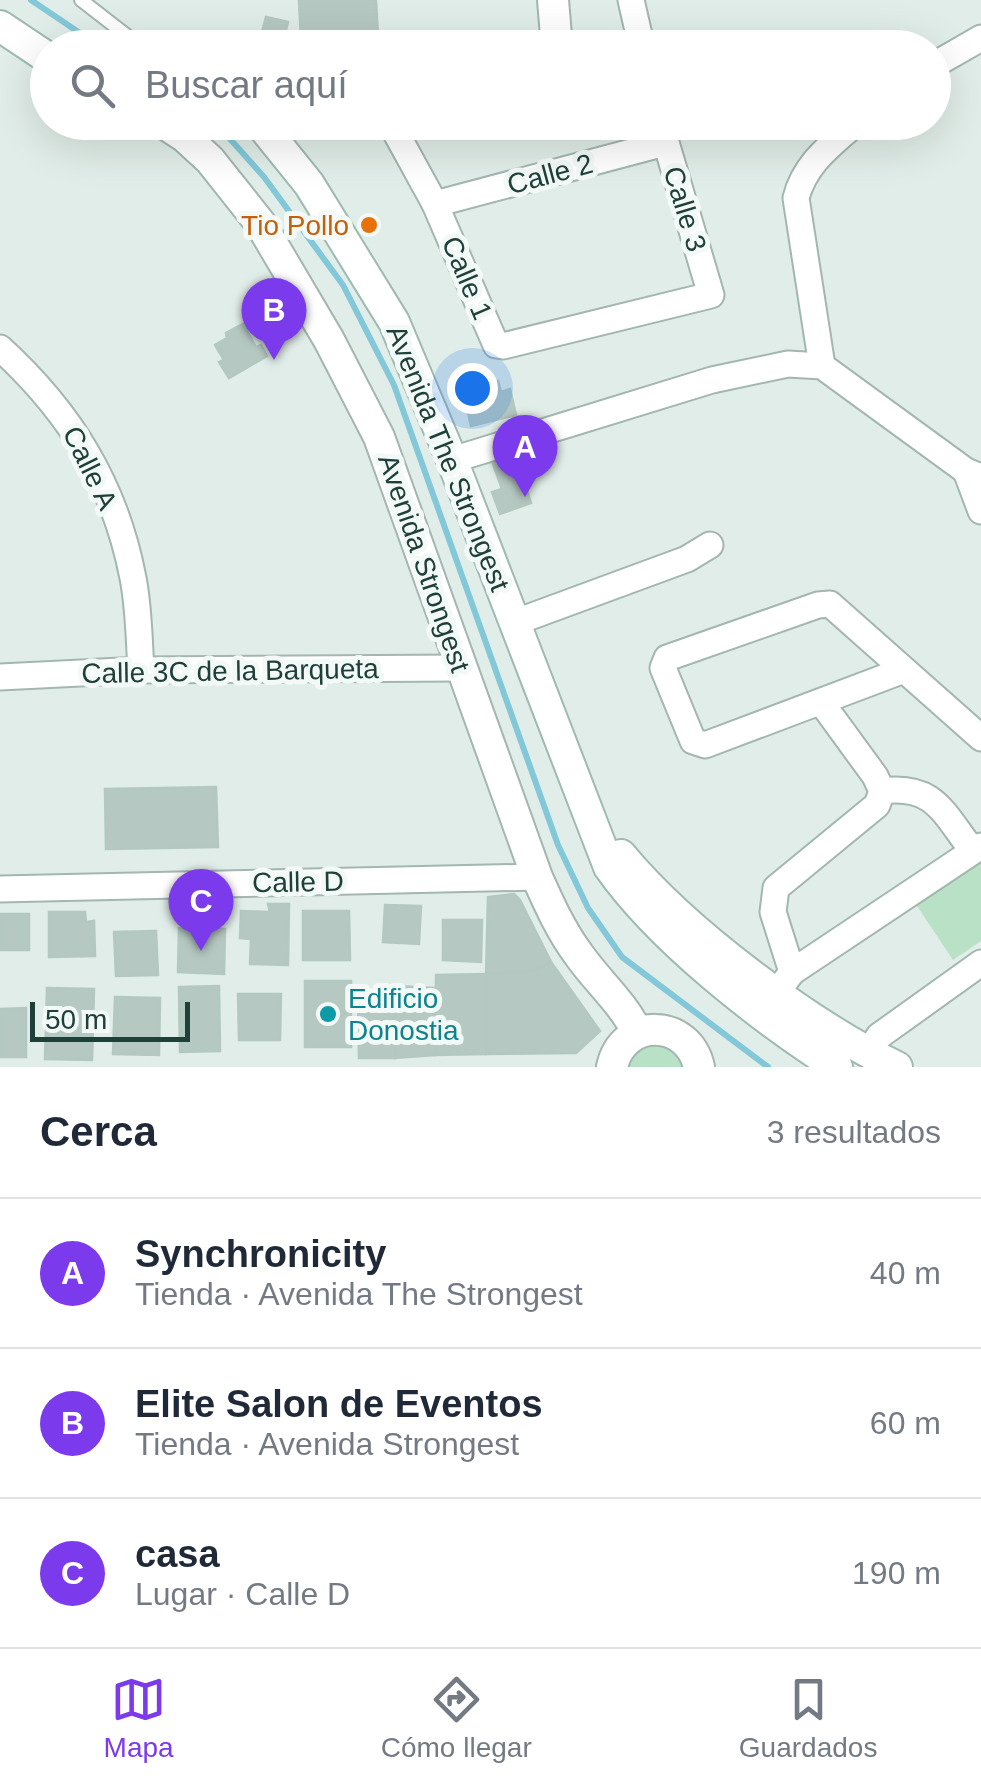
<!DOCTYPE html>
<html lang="es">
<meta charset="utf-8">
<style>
body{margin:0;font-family:Arial,sans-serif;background:#f6f6f7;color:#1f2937}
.scale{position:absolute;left:30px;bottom:25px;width:160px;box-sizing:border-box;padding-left:10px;border:5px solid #1f4039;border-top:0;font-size:28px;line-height:35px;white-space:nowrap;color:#1f4039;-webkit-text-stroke:8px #f2f9f6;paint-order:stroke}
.you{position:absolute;left:472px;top:388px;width:35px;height:35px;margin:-25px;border:8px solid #fff;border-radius:50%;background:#1a73e8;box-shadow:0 0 0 15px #1a73e833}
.badge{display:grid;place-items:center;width:65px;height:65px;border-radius:50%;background:#7c3aed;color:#fff;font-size:32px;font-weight:700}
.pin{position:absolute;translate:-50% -82px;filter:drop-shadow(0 2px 5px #0008)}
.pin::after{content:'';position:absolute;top:52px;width:35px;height:30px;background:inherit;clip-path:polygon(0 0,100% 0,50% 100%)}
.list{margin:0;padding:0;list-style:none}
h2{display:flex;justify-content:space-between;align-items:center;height:130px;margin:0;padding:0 40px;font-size:42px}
h2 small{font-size:32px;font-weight:400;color:#747a83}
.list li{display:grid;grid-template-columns:65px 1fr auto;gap:30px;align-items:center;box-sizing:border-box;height:150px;padding:0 40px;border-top:2px solid #e0e1e3}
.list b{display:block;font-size:38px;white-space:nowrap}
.list p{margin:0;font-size:32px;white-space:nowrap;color:#747a83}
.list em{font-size:32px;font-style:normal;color:#747a83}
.icon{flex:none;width:55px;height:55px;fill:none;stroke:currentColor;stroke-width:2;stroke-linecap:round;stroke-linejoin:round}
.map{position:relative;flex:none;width:981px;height:1067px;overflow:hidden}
.search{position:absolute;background:#fff;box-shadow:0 10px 40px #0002;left:30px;right:30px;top:30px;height:110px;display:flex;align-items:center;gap:25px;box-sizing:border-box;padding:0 35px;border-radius:55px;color:#747a83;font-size:38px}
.sheet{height:580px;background:#fff}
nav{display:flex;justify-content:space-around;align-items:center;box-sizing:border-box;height:140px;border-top:2px solid #e0e1e3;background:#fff;font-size:28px;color:#747a83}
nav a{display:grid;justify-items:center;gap:5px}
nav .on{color:#7c3aed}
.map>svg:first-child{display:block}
.green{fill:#b8e1c5}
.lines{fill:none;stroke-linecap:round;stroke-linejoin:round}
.stream{stroke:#83c8d9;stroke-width:6}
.building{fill:#b6c8c2;stroke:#b3c8c0;stroke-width:2.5}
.service-casing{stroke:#a3b6b0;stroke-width:16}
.minor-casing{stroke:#a3b6b0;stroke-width:29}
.tertiary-casing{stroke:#a3b6b0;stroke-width:34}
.secondary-casing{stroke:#9ebab2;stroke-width:34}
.service{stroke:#fff;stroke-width:12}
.minor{stroke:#fff;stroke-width:25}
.tertiary{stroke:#fff;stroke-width:30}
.secondary{stroke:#fff;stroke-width:30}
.food-dot{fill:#e8710a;stroke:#f2f9f6;stroke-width:4}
.culture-dot{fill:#0f9aa8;stroke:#f2f9f6;stroke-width:4}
.labels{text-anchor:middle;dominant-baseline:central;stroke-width:10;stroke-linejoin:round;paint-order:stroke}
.street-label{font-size:28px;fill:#1f4039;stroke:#f2f9f6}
.food-label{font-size:28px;fill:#c56008;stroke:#f2f9f6;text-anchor:end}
.culture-label{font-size:28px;fill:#0d838f;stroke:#f2f9f6;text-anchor:start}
</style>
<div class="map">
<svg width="981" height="1067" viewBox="0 0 981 1067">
<rect width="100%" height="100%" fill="#e1ede8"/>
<g class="green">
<path d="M981 859V941L953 960 915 903Z"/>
<path d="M649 1043 670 1045 687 1067H625L631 1053Z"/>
</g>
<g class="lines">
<g class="stream">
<path d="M31 0 102 48"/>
<path d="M215 122 264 177 343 285 394 385 558 845 588 908 622 957 768 1067"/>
</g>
</g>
<g class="building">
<path d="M299 0H376L378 36 301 41Z"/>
<path d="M266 17 288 22 284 38 262 32Z"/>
<path d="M243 324 256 347 261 345 267 356 229 378 219 362 224 360 215 345 227 338 226 333Z"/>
<path d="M475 371 477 381 488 378 489 383 498 381 501 392 510 389 516 415 471 426 459 374Z"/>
<path d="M516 456 531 503 500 514 492 492 502 489 493 464Z"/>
<path d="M216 787 218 847 106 849 105 789Z"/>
<path d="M514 894 520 900 551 962 531 972 486 974 488 897Z"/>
<path d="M268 904H289L288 965 250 964 251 939 240 938 241 911 270 912Z"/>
<path d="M385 905 421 906 419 944 383 942Z"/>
<path d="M303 911H349L350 960H303Z"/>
<path d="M49 912H85L86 922 94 921 95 956 49 957Z"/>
<rect x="0" y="914" width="29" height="36"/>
<path d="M443 920H482L481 962 443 960Z"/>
<path d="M179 928 225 929 224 974 178 972Z"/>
<path d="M156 931 158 975 116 976 114 932Z"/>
<path d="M551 962 600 1031 576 1053 486 1054V974L531 972Z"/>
<path d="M486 974V1054L435 1055 436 975Z"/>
<rect x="305" y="981" width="46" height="66"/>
<path d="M219 986 220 1051 180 1052 179 987Z"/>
<path d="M395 986 435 988V1055L395 1058Z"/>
<path d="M47 988 94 989 92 1060 45 1059Z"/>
<path d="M238 994H281L280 1040H239Z"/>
<path d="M115 997 160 998 159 1055 113 1054Z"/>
<path d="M395 1003V1058H359L358 1004Z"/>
<path d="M26 1008V1057H0V1009Z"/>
</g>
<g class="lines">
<defs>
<path id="service" d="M81 0 143 48"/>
<g id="minor">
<path d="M631 0 642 48"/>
<path d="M934 65 981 38"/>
<path d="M390 122 435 204 496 345 503 346 711 295 660 122"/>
<path d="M435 204 665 143"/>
<path d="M0 348C70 412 115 484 133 578 139 608 139 640 141 670"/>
<path d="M822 366 796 198C805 163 831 145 857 122"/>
<path d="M452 460 712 380 788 364 822 366 966 471 981 477"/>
<path d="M966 471 981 511"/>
<path d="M516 622 687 559 710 545"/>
<path d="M904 670 705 745 693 741 663 668 667 658 818 605 830 604 981 738"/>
<path d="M0 677 141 670 460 668"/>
<path d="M882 791C935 784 943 813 973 851"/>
<path d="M0 889 537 877"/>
<path d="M792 972 981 846"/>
<path d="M777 992 792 972 773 912 776 888 877 805 882 791 875 776 821 702"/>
<path d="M868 1053 879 1036 981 963"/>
</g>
<g id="tertiary">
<path d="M553 0 557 48"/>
<path d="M162 122 185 137 210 160 260 223 329 340 379 437 537 877C549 904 561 931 579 955 598 982 623 1003 637 1032"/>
<path d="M612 1067C623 1017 688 1018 699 1067"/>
</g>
<g id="secondary">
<path d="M0 26 48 58"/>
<path d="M259 122 309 184 394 322 452 460 609 867C661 941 761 1018 837 1067"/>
<path d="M621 855C684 931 808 1024 897 1067"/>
</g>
</defs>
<use href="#service" class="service-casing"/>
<use href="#minor" class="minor-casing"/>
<use href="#tertiary" class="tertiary-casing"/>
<use href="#secondary" class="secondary-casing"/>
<use href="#service" class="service"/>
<use href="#minor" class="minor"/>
<use href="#tertiary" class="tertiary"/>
<use href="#secondary" class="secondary"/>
</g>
<circle class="food-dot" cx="369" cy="225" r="10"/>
<circle class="culture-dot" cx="328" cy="1014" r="10"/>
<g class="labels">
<g class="street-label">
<text transform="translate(550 174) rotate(-15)">Calle 2</text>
<text transform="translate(685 209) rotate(73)">Calle 3</text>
<text transform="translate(467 278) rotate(67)">Calle 1</text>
<text transform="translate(448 458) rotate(68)">Avenida The Strongest</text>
<text transform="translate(90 468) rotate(64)">Calle A</text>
<text transform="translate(424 563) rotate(71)">Avenida Strongest</text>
<text transform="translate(230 671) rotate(-1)">Calle 3C de la Barqueta</text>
<text transform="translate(298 882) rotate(-1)">Calle D</text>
</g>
<g class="food-label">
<text x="349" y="225">Tio Pollo</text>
</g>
<g class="culture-label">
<text x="348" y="998">Edificio<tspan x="348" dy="32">Donostia</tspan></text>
</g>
</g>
</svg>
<div class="scale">50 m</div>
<div class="you"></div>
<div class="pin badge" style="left:525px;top:497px">A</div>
<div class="pin badge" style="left:274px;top:360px">B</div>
<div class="pin badge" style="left:201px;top:951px">C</div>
<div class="search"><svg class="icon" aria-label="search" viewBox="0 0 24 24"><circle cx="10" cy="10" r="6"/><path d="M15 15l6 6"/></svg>Buscar aquí</div>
</div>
<section class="sheet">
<h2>Cerca<small>3 resultados</small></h2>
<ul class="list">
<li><span class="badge">A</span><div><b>Synchronicity</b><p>Tienda · Avenida The Strongest</p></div><em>40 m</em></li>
<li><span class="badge">B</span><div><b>Elite Salon de Eventos</b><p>Tienda · Avenida Strongest</p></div><em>60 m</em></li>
<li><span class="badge">C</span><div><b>casa</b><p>Lugar · Calle D</p></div><em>190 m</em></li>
</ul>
</section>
<nav>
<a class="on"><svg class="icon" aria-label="map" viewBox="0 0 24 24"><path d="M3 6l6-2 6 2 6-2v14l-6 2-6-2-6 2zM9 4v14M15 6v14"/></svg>Mapa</a>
<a><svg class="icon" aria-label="directions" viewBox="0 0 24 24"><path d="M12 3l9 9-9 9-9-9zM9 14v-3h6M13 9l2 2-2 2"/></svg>Cómo llegar</a>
<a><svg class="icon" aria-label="saved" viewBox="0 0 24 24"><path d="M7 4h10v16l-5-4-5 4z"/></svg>Guardados</a>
</nav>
